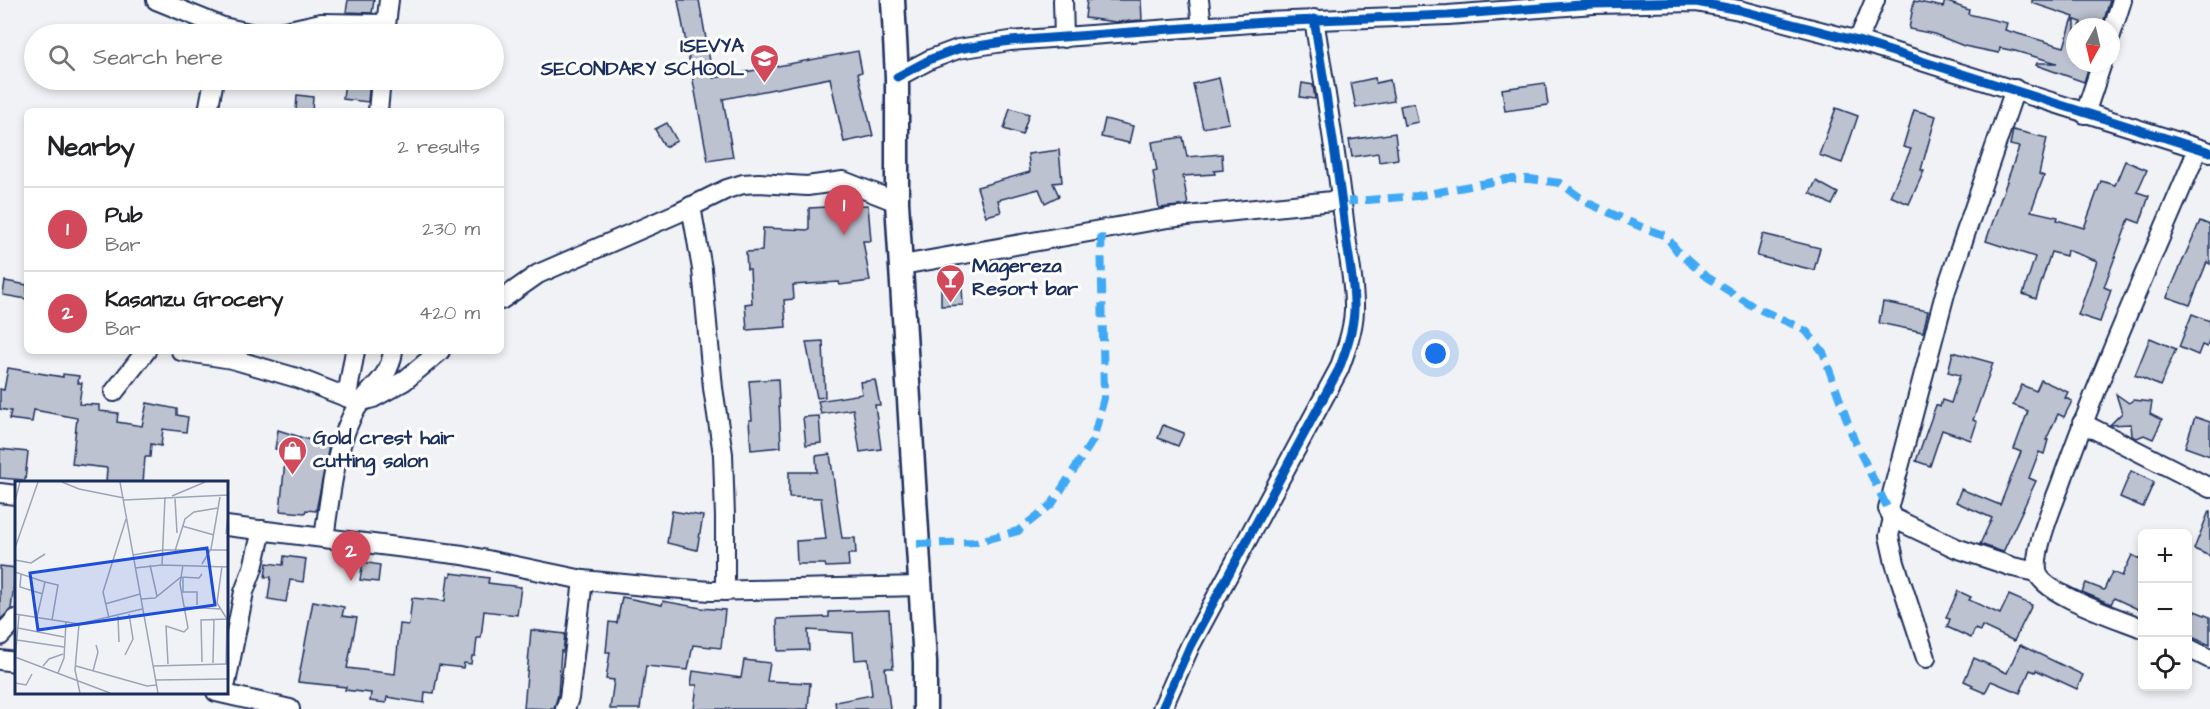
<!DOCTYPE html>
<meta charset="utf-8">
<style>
body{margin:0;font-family:"Architects Daughter",sans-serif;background:#f2f2f2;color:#202124}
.controls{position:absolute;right:18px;bottom:18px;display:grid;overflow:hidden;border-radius:9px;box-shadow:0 3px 9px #0003}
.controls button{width:54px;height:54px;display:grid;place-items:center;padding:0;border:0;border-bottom:2px solid #e0e0e0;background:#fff;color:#202124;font:30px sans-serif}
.compass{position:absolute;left:2066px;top:18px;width:54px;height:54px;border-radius:50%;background:#fff;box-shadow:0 3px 9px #0003;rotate:188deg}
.you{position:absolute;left:1436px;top:354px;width:21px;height:21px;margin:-15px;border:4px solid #fff;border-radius:50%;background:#1a73e8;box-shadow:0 0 0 9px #1a73e833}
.badge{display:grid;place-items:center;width:39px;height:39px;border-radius:50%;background:#d1495b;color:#fff;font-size:20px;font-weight:700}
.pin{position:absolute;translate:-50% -50px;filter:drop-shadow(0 2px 3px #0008)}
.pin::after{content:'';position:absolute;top:32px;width:21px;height:18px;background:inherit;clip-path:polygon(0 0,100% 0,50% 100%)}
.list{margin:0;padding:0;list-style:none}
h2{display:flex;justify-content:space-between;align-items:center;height:78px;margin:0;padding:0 24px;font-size:26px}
h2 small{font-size:20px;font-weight:400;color:#757577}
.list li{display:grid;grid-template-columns:39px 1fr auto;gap:18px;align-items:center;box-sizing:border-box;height:84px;padding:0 24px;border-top:2px solid #e0e0e0}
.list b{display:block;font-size:22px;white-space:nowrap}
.list p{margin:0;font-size:20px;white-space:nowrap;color:#757577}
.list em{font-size:20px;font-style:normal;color:#757577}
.icon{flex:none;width:33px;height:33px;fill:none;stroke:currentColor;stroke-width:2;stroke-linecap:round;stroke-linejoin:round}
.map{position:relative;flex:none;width:2210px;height:709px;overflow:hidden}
.search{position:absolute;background:#fff;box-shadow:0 3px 9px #0003;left:24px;top:24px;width:480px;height:66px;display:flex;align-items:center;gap:15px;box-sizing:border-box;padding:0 21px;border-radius:33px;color:#757577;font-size:22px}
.panel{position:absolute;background:#fff;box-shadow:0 3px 9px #0003;left:24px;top:108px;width:480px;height:246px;border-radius:9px}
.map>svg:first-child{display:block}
.building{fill:#bcc2d0;stroke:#1b2f5e;stroke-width:1.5}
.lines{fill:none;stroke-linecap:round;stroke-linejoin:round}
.minor-casing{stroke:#1b2f5e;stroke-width:22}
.tertiary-casing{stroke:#1b2f5e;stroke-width:27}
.minor{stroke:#fff;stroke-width:18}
.tertiary{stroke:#fff;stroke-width:22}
.quiet{stroke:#3fa9f5;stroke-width:8;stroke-dasharray:15 8;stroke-linecap:butt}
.cycleway-casing{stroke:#fff;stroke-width:13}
.cycleway{stroke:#0057b8;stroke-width:9}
.labels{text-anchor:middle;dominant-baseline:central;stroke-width:6;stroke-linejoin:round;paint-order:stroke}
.poi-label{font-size:20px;font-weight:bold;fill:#1b2f5e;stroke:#fff;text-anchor:start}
.inset-road{fill:none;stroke:#9ba4b9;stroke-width:1.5}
.view{fill:#1d4ed8;fill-opacity:0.15;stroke:#1d4ed8;stroke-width:3}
.inset-edge{fill:none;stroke:#1b2f5e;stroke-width:3}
</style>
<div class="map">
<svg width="2210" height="709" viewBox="0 0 2210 709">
<rect width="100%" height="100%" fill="#f1f2f5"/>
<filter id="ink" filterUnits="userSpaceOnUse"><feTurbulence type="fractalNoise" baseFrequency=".0167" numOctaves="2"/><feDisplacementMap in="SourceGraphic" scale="12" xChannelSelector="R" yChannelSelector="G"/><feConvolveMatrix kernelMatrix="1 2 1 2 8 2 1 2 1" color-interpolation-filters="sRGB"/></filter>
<g filter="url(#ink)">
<g class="building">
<path d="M348 0H374L372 13 346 12Z"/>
<path d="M678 0H699L713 78 858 51 862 72 858 73 873 136 844 142 830 78 723 99 733 157 708 161Z"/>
<path d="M1087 0H1141L1142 20 1116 22 1085 18Z"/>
<path d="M2032 0H2110L2102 27H2080L2081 22 2073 19 2074 17 2032 3Z"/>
<path d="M1914 1 1943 7 1945 1 1969 10 1968 14 2007 23 2005 30 2064 47 2072 21H2075V63H2090L2084 82 2036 65 2037 63H2057L2015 51 2000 48 1999 53 1964 46 1934 34 1909 29Z"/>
<path d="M1219 78 1229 123 1203 128 1193 84Z"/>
<path d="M1375 78 1376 83 1390 80 1394 101 1356 108 1351 83Z"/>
<path d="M345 80H370L368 102 343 99Z"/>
<path d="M1302 83 1313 85 1315 99 1300 97Z"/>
<path d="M1545 83 1548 105 1505 111 1502 89Z"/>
<path d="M297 95 313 97 312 111H296Z"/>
<path d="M1414 103 1418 122 1404 125 1400 106Z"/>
<path d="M1010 108 1029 114 1022 135 1004 129Z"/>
<path d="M1836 108 1858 116 1842 163 1819 155Z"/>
<path d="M1914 110 1936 116 1921 170 1924 171 1909 204 1890 196 1911 149 1903 147Z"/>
<path d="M1105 119 1133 126 1129 143 1101 137Z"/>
<path d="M667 123 677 141 665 147 655 129Z"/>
<path d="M2013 130 2047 138 2039 174 2044 176 2031 211 2058 217 2057 220 2084 228 2101 181 2115 185 2125 161 2147 170 2137 192 2149 196 2140 223 2129 219 2104 287 2111 290 2100 322 2078 315 2097 261 2067 250 2066 256 2051 252 2036 299 2023 294 2035 257 1986 241 2019 147 2010 145Z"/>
<path d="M1395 133 1398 159 1379 162 1378 153 1352 157 1349 140Z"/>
<path d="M1183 137 1187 157 1222 154 1223 170 1214 171 1215 174 1183 176 1188 205 1159 208 1153 172 1157 171 1152 142Z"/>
<path d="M1059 150 1062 182 1053 183 1059 196 1045 203 1039 189 998 200 1001 212 986 216 977 187 1030 172 1028 154Z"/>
<path d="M1816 181 1838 193 1832 205 1810 193Z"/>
<path d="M868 205 871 241H863L870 281 840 285 839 282 793 285 794 299 784 300 786 327 747 330 745 304 752 303 750 269H747L746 252 762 251 763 228 809 230V208Z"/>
<path d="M2200 221 2210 225V264L2207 262 2190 305 2167 297Z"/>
<path d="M1763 234 1820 248 1814 270 1757 256Z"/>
<path d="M5 281 27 285V299L3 295Z"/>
<path d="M962 286 963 305 941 306V287Z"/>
<path d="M1883 302 1928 311 1923 332 1879 323Z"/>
<path d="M2192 314 2210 321V338L2207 347 2202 345 2198 355 2179 347Z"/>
<path d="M2150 338 2176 349 2160 386 2135 375Z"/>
<path d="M823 341 825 397 817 398 806 342Z"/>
<path d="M1953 352 1993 363 1973 420 1977 422 1971 440 1942 430 1930 466 1916 461 1936 405 1940 407 1942 400 1951 403 1960 375 1948 372Z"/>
<path d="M8 368 63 377V374L79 376 78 383H82L79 404 99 405V411L118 413 117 422 142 426 147 403 177 409V415L188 417 186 432 163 429 161 446 151 444 150 457H145L143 483H106L107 468 72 464 77 418 34 410 32 422 9 419 11 411 0 409V389L4 390Z"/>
<path d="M778 379 781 447 751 450 749 420H752L749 381Z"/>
<path d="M875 380 880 405H875L881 449 860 452 853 409 821 414 818 401 862 394 860 382Z"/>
<path d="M2041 380 2068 392 2065 398 2072 401 2064 417 2058 414 2046 440H2048L2044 454 2039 452 2029 478 2036 481 2003 552 1980 544 1992 518 1956 502 1961 489 2000 505 2021 452 2014 449 2028 411 2013 405 2022 385 2036 391Z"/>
<path d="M2116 394 2129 403 2133 400 2152 402 2150 414 2162 420 2153 439 2144 435 2137 438 2132 436 2131 424 2110 425 2122 413Z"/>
<path d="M819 416 821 443 806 445 803 417Z"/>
<path d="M2195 417 2210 422V456L2185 447Z"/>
<path d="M1163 425 1184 433 1178 446 1158 438Z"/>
<path d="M278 430 329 446 316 511 306 510 305 513 280 511 286 451 275 449Z"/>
<path d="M0 449 28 452 25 480 0 478Z"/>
<path d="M830 454 842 538H855L856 554H848L849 566 826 567 825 564H797L796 541 826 539 821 498 789 497V472H817L816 456Z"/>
<path d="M2131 471 2154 482 2143 507 2120 497Z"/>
<path d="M672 511 703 516 697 550 667 543Z"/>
<path d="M2209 511H2210V556L2194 549Z"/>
<path d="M2132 555 2142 560V611L2114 598 2111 604 2082 592 2086 583 2104 590 2112 572 2122 576Z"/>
<path d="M284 556 306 559 303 582 290 580 286 602 268 599 271 577H265L267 563 283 565Z"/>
<path d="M363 562 380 565 378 582 360 580Z"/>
<path d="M0 566 16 568 11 609 0 620Z"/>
<path d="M451 573 489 578 488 583 521 587 517 615 484 611 481 638H477L475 656H472L471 664 464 663 463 668 439 665 434 693 425 692 424 703 387 697 386 703 370 701 371 693 345 690 346 687 298 682 313 601 344 607 342 616 357 618 347 668 395 674 400 624 409 625 412 598 445 601 448 576H451Z"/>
<path d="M1958 591 1971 597 1969 600 2000 614 2009 595 2032 605 2014 641 1982 626 1980 631 1975 629 1971 638 1947 627 1950 619 1946 618Z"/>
<path d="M622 597 662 605 663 601 701 608 725 610 721 648 693 645 688 670 646 666 640 709H610L614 680 606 679 610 652H606L609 622 617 623Z"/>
<path d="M2187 608 2210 617V645L2187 635Z"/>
<path d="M889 610 893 668H885L890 709H836L835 702 872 695 868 659 855 660 853 633 808 630 809 650 778 651 777 619 829 617V612Z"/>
<path d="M531 630 565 634 563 652 561 651 558 695 554 709 524 708Z"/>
<path d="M2020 645 2083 675 2077 689 2036 670 2035 672 2030 670 2020 693 1991 681 1985 693 1971 687 1973 685 1964 681 1974 658 2007 673Z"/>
<path d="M744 660 770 663 767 681 810 683 808 709H694L697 685H691L693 671 741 678Z"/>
</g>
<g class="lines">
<defs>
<g id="minor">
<path d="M156 0 223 27 254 34"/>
<path d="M1063 0 1064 38"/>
<path d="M1199 0 1202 26"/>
<path d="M271 34 321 23 386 24"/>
<path d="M385 34 389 0"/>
<path d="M2111 35 2122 0"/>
<path d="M1858 41 1875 0"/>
<path d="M897 77 931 59 958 49 1010 41 1265 22 1448 15 1594 4 1696 2 1739 10 1858 41 2210 152"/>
<path d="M2015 89 1946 290 1888 509 1893 518 1956 548 2013 567 2037 572"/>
<path d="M208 111 214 80"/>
<path d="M378 111 381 80"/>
<path d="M2085 114 2102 63"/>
<path d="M691 206 702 269 713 388 723 454 725 517V591"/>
<path d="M902 265 1168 218 1342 200"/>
<path d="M501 300 538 274 678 213 727 189 743 184 759 183 807 186 843 181 897 202"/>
<path d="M181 351 232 359 297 378 359 402 373 398 404 381 440 351"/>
<path d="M114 392 146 351"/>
<path d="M347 396 355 351"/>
<path d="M2082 423 2210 488"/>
<path d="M0 493 16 495"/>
<path d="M1893 518 1889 536 1895 563 1926 658"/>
<path d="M226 526 463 555 583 580 655 587 711 591 920 586"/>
<path d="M324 538C330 498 334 453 352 416 364 390 389 384 393 351"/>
<path d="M2142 628C2121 619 2041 594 2037 571 2034 548 2053 505 2061 483 2101 370 2151 260 2198 149"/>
<path d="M0 636 16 619"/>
<path d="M2188 648 2210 659"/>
<path d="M0 660 16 662"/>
<path d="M226 683 244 592 253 568 262 530"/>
<path d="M216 692 290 709"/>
<path d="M565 709 569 698 583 580"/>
<path d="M1162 709 1190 646 1339 369C1346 350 1353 331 1354 311 1355 284 1348 255 1345 229 1337 159 1325 89 1314 19"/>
</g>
<path id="tertiary" d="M893 0 897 77V202L925 662V709"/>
</defs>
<use href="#minor" class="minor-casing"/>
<use href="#tertiary" class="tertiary-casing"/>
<use href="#minor" class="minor"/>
<use href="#tertiary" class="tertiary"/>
<g class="quiet">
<path d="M1342 202 1417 196 1507 179H1530L1560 183 1588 203 1639 226 1666 236 1678 252 1704 275 1754 307 1797 326 1807 332 1823 352 1854 440 1888 509"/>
<path d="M917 544 975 542 1018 531 1052 504 1093 440 1104 398 1101 229"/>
</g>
<defs>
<g id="cycleway">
<path d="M897 77 931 59 958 49 1010 41 1265 22 1448 15 1594 4 1696 2 1739 10 1858 41 2210 152"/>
<path d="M1162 709 1190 646 1339 369C1346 350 1353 331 1354 311 1355 284 1348 255 1345 229 1337 159 1325 89 1314 19"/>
</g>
</defs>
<use href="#cycleway" class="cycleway-casing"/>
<use href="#cycleway" class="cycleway"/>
</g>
</g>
<defs>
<symbol id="school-pin" viewBox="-11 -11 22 30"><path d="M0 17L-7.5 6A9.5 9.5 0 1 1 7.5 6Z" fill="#d1495b" stroke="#fff"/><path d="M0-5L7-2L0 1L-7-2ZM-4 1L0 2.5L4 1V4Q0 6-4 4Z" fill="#fff"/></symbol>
<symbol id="bar-pin" viewBox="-11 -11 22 30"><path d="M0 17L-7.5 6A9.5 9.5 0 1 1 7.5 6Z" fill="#d1495b" stroke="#fff"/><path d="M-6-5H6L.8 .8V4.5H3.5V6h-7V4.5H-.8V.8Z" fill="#fff"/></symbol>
<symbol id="shop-pin" viewBox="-11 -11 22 30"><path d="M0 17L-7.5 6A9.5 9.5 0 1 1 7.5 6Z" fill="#d1495b" stroke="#fff"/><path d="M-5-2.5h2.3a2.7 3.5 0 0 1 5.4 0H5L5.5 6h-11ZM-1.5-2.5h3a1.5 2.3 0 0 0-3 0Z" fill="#fff"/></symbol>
</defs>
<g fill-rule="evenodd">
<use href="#school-pin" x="748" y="42" width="33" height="45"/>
<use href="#bar-pin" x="934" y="262" width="33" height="45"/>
<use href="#shop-pin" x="276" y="434" width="33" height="45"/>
</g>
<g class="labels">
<g class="poi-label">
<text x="744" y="46" text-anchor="end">ISEVYA<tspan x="744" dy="23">SECONDARY SCHOOL</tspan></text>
<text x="972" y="266">Magereza<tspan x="972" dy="23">Resort bar</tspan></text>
<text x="313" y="438">Gold crest hair<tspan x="313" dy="23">cutting salon</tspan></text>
</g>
</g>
<g transform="translate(15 481)">
<rect width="213" height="213" fill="#f1f2f5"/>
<path class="inset-road" d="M47 1 64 8 109 17M105 1 143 212M157 15 190 1M160 17 162 52M109 19 213 14M0 20 5 1M167 45 199 54M211 53 213 33M0 67 23 1M160 70 170 38 179 31 203 27M118 74 148 69H213M0 79 16 82 30 73M187 83 196 68 205 16M135 84 142 115M147 84 150 16M207 85 202 122 212 138 211 183M120 87 147 84 213 86M0 91 30 101 22 136M6 93 5 106 28 113M168 96V111H182V124M30 101 43 104 37 139M126 118 140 117 166 96 184 97 187 93M90 123 125 113M169 126 206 128M0 133 64 143 127 128M103 135 104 161M94 137 88 111 111 38M64 143 60 189 65 212M3 147 49 156M2 159 49 166M110 174 118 158 114 133M0 176 95 212M0 179 4 134M187 181 186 139 212 138M198 182 199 138M153 183 151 145 169 151 173 147 165 103 168 84M28 185 34 178 48 173M61 185 132 205 141 204M138 185 212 183M78 190 83 171 81 164M43 192 49 177 51 141M141 199 213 198M0 202 11 204 17 193"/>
<path class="view" d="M192 67 200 124 23 149 15 92Z"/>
<rect width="213" height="213" class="inset-edge"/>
</g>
</svg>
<div class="controls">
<button>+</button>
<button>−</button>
<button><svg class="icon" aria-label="locate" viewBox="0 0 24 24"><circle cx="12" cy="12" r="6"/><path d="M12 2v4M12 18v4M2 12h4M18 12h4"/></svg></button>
</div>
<svg class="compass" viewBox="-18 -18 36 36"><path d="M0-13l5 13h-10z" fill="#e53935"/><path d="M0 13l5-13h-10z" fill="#757577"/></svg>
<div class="you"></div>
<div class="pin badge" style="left:844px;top:235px">1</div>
<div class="pin badge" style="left:351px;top:581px">2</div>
<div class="search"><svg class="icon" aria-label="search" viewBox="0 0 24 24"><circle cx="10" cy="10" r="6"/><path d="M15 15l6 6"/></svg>Search here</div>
<section class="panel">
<h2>Nearby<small>2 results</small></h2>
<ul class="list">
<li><span class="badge">1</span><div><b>Pub</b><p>Bar</p></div><em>230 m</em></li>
<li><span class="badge">2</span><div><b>Kasanzu Grocery</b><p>Bar</p></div><em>420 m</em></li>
</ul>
</section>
</div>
